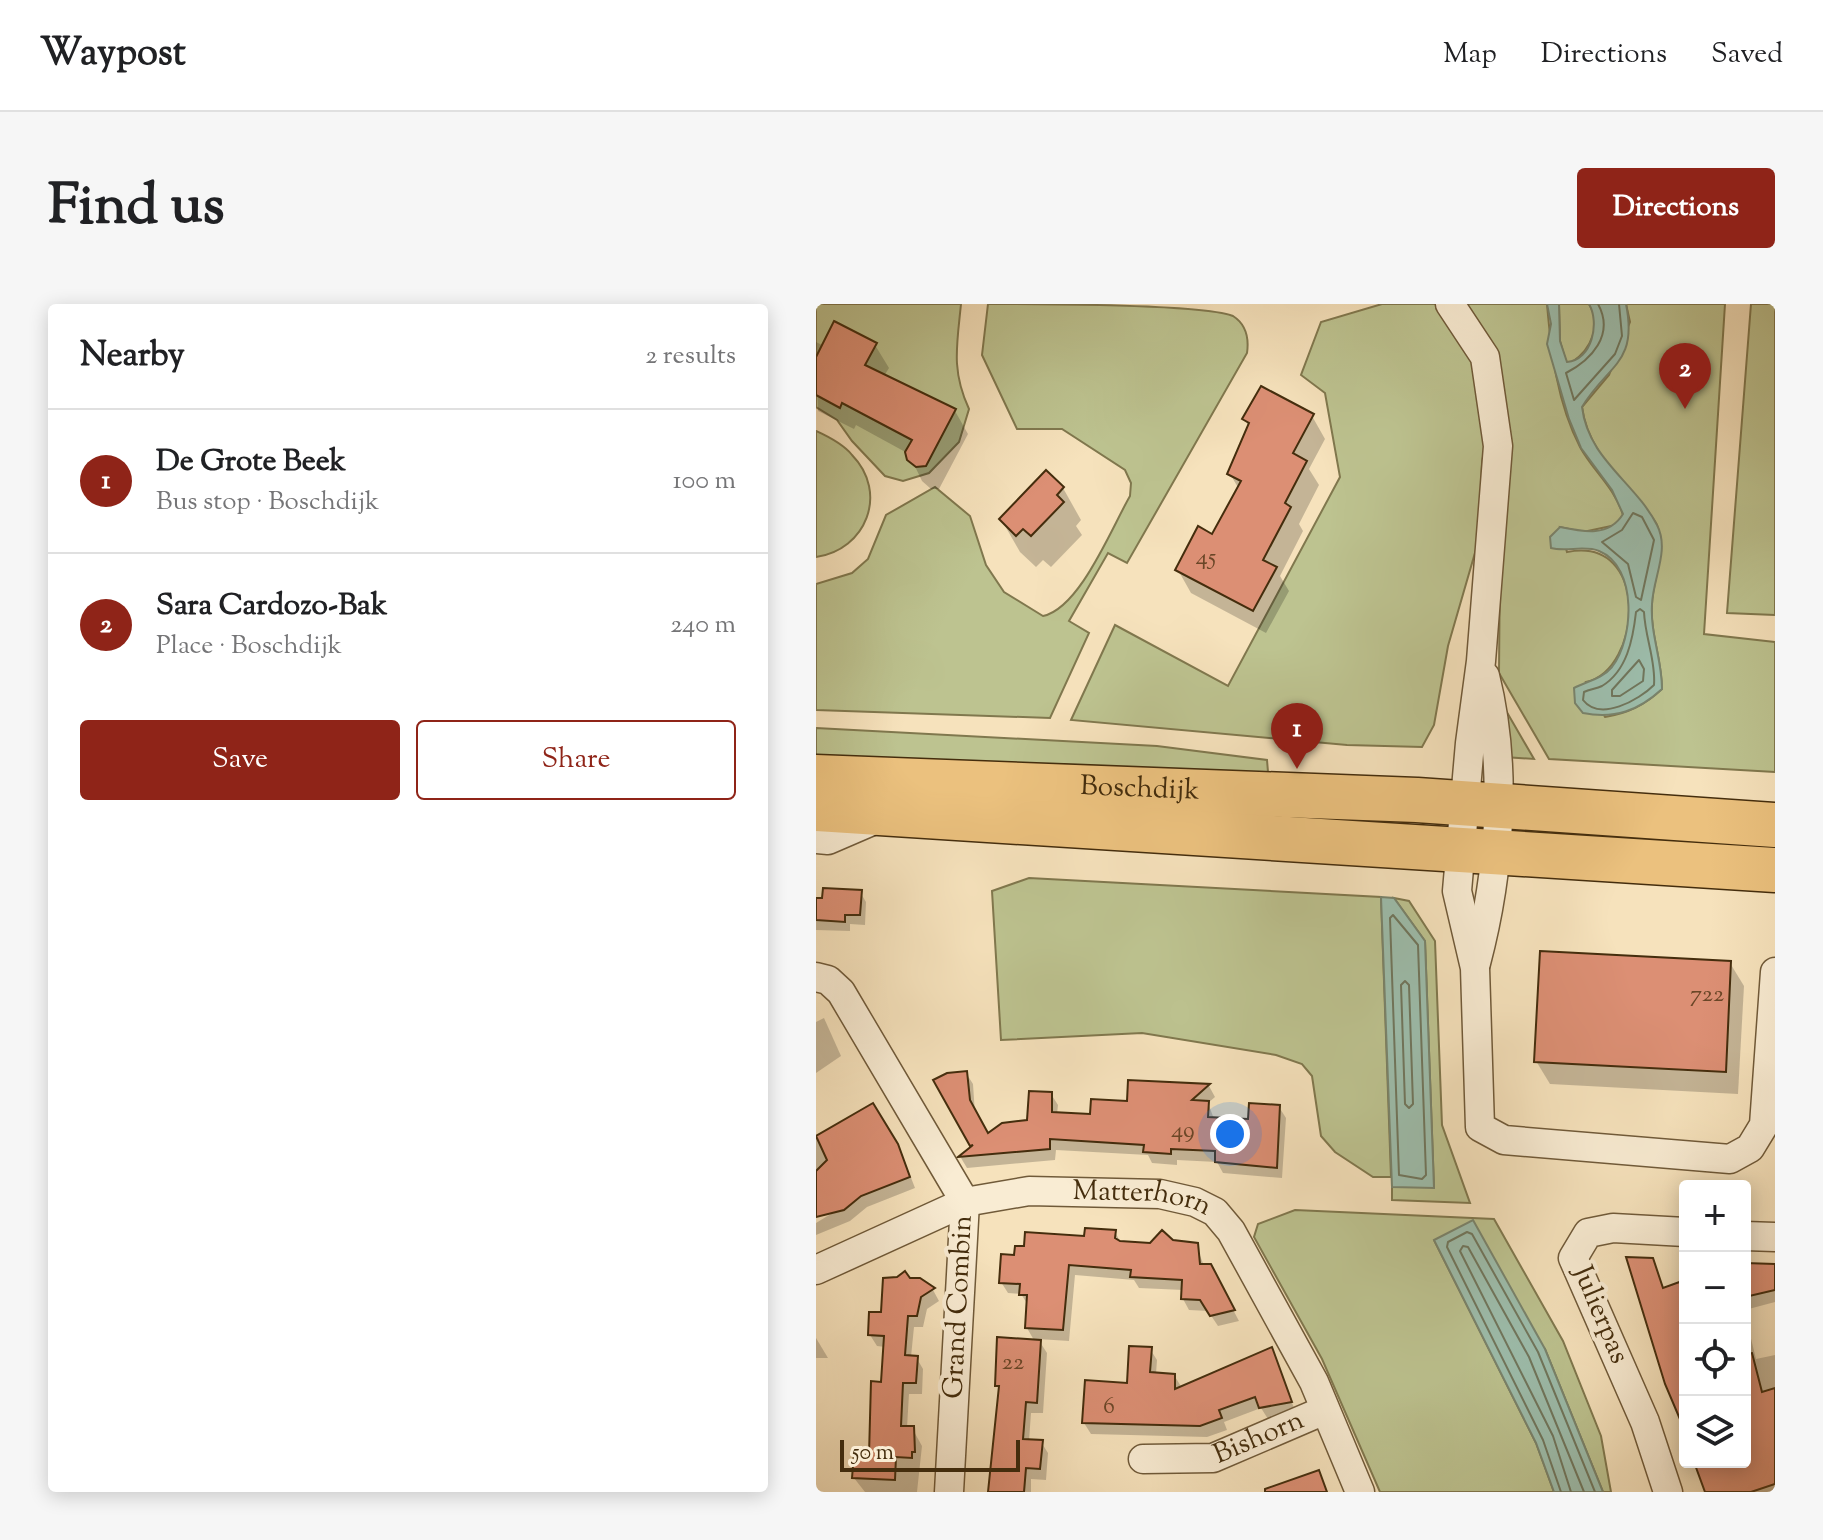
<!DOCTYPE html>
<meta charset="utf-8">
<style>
body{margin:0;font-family:"Sorts Mill Goudy",serif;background:#f6f6f6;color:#202124}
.controls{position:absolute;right:24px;bottom:24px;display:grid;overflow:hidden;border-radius:8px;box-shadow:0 4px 20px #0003}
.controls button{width:72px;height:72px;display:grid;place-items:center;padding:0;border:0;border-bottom:2px solid #e0e0e0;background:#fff;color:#202124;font:40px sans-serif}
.scale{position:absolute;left:24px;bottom:20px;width:180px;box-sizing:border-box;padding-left:8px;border:4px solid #442d0d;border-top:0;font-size:22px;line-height:28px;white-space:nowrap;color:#442d0d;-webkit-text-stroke:6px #f9ecd3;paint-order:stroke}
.you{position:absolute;left:414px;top:830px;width:28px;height:28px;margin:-20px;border:6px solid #fff;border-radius:50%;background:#1a73e8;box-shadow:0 0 0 12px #1a73e833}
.badge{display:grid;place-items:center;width:52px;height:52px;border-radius:50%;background:#8f2418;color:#fff;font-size:26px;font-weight:700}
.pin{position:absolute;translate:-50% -66px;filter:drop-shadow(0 2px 4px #0008)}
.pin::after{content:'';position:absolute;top:42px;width:28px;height:24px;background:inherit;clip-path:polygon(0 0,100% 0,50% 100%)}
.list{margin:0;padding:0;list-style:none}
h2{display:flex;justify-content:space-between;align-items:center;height:104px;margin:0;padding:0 32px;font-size:34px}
h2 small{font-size:26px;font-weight:400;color:#757577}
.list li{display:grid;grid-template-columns:52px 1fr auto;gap:24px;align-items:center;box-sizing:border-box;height:144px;padding:0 32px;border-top:2px solid #e0e0e0}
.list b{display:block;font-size:30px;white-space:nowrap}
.list p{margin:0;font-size:26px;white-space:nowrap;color:#757577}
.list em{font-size:26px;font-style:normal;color:#757577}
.actions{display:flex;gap:16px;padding:24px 32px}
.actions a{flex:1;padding:18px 0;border:2px solid #8f2418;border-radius:8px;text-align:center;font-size:28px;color:#8f2418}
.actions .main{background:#8f2418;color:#fff}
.icon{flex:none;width:44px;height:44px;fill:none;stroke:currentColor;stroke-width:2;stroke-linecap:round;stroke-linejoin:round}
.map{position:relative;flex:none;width:959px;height:1188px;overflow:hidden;border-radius:8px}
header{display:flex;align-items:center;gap:48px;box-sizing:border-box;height:112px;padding:0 40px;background:#fff;border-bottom:2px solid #e0e0e0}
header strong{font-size:38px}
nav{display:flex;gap:44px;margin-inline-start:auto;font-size:28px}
.intro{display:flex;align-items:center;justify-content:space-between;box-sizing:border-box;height:192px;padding:0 48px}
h1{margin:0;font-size:56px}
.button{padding:20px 36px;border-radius:8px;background:#8f2418;color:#fff;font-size:28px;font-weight:700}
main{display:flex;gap:48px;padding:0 48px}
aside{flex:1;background:#fff;border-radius:8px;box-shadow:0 4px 20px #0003}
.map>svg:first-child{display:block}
.green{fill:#bdc390;stroke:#80784e;stroke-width:2}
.water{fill:#9dbead;stroke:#79846d;stroke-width:2}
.shadow{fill:#0003}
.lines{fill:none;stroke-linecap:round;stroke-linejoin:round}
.shore{stroke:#70765d;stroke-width:2}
.building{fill:#dc8f74;stroke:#442d0d;stroke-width:2}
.minor-casing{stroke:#705a39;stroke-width:31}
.primary-casing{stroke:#442d0d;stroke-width:47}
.minor{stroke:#f9ecd3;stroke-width:28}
.primary{stroke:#ebc17e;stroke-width:44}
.labels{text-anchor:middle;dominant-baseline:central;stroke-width:8;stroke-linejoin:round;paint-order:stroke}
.number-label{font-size:24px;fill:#6a4627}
.street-label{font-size:28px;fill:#442d0d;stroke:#f9ecd3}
</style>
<header>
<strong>Waypost</strong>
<nav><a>Map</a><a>Directions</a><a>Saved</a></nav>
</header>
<div class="intro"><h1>Find us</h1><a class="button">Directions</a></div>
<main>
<aside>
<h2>Nearby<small>2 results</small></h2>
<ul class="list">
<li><span class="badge">1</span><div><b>De Grote Beek</b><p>Bus stop · Boschdijk</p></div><em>100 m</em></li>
<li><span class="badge">2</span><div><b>Sara Cardozo-Bak</b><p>Place · Boschdijk</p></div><em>240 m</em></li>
</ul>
<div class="actions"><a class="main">Save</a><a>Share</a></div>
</aside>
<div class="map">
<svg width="959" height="1188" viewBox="0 0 959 1188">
<rect width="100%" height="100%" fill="#f6e2bc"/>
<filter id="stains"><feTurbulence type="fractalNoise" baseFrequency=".0025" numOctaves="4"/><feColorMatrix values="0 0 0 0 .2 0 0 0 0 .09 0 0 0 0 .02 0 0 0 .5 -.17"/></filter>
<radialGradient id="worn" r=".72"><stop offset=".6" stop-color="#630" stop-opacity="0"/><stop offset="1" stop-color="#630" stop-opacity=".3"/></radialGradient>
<g class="green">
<path d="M0 0H145C141 41 135 66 153 105L143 138 113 169 87 177 69 172 36 137 21 116 0 103Z"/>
<path d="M172 0C218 0 386 0 417 12 431 21 433 35 431 49L311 259 292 249 253 317 273 329 234 414 0 406V280L36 269 52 255 70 211 119 183 154 212 170 261 188 288 227 312C264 304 295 225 314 192L315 179 309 166 246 125H201L166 51Z"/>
<path d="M566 0H621L650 34 673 121 666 158 663 235 632 342 618 421 606 443 531 441 255 416 299 321 412 382 524 173 509 89 485 71 505 18Z"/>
<path d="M650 0H731C735 47 741 99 764 143 777 167 799 184 807 211L800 221 767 228 744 223 751 248C835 231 826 366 770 378L789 413C812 409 829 401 846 385 846 355 834 330 836 300 837 274 851 247 841 221 837 212 828 204 822 196 798 168 771 142 766 103L793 71 814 18 810 0H909L888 330 959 338V468L733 455 683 369 684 255Z"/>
<path d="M743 0H773C786 21 775 46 756 58H750L744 37Z"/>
<path d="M935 0H959V311L911 309Z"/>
<path d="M0 127C11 132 28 141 36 151 73 189 50 246 0 253Z"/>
<path d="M685 398 718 455 688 453Z"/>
<path d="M0 424 341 442 451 456 452 468 408 475 0 460Z"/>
<path d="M213 574 565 593 575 873H557L519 848 505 832 496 772 486 760 460 751 326 729 185 736 176 587Z"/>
<path d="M578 594 593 597 619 637 626 821 654 899 576 896V883H618L609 637Z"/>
<path d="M479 906 678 915 747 1037 785 1132 795 1188H787L729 1045 618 936 720 1139 738 1188H564L506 1055 438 933 442 920Z"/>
</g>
<g class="water">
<path d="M731 0H743L744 37 751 58C776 56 784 19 773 0H810C822 60 792 60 766 103 772 155 819 178 841 221 854 246 837 274 836 300 834 330 846 355 846 385 822 407 799 415 767 409L759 399 758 384C771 377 786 375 796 363 818 335 822 263 783 247 769 241 750 248 735 244L734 233 744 223C768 228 793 233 807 210L796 186 765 144 753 115 731 40 735 20Z"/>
<path d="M565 593 578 594 609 637 618 884 576 883Z"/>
<path d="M657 916 729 1045 787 1188H738L720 1139 618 936Z"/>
</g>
<g class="shadow">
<path d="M0 38 8 42 59 41 73 64 68 72 139 107 152 130 123 185H115L106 177 93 150 40 121 38 125 2 107Z"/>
<path d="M496 112 509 135 493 165 503 181 483 220 487 227 464 272 473 287 450 329 375 289 362 266 397 233 423 185 414 170 433 124 429 115Z"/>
<path d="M247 184 265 216 260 222 266 231 235 263 227 256 220 263 204 248 185 215Z"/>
<path d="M44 588 50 598 49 621 34 620V627L0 626V596Z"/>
<path d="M914 659 928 682 922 790 734 780 720 757Z"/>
<path d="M8 714 25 752 0 769V718Z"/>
<path d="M150 769 157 780 159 810 172 832 213 817 235 790 242 801 241 810 276 812 313 799 314 778 393 782 399 793 392 799 398 815 434 817 463 803 470 814 466 874 407 869 401 858 361 856V861L336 859 332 851 240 846 239 856 151 864 145 854 157 843 119 777Z"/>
<path d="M57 801 87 853 99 884 51 903 34 917 0 931V919L18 908 16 905 0 914V834Z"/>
<path d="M299 928 305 939 380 941 388 962H394L423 1017 402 1022 392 1007 373 1006 367 995V986L323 984 318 976 259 971 253 1037 222 1035 231 1049 227 1109H215L213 1137 225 1138 232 1149 230 1176 215 1175V1188H176L177 1137 184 1087 181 1081 219 1038 211 1024 212 1001 205 990 192 989 185 978 200 953Z"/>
<path d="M929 961 959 962V998L929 1006Z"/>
<path d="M93 976H104L117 986 123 997 111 1005 107 1023H98L95 1053H100L107 1065 106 1090H93L91 1124H96L106 1142 101 1188H49L38 1174 55 1153 67 1080 69 1043 61 1042 54 1031Z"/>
<path d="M929 1010 940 1055 959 1051V1188H891L881 1158H929Z"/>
<path d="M0 1034 12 1054H0Z"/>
<path d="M334 1045 341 1056 340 1070 358 1071 366 1084 455 1046 480 1109 452 1115 445 1104 408 1118 411 1126 391 1133 275 1130 268 1119 313 1081Z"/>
</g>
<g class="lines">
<g class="shore">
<path d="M782 0C799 31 775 56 750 69L758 96 799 50 806 32 803 0"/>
<path d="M817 209 826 213 838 236 825 296 820 293 812 260 786 238 806 226Z"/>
<path d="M824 305 828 308C829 333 840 357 838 381 823 396 784 418 767 396L768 388C774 385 780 385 786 382 811 367 817 335 820 308Z"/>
<path d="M823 356 828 365 827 377 804 392H796V386Z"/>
<path d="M577 611 602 641 610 871 606 875 583 871 574 614Z"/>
<path d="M589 677 593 681 597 800 593 804 589 800 585 681Z"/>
<path d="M745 1188 727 1136 631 943 632 938 651 928 656 930 722 1048 779 1188"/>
<path d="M755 1188 737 1132 644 947 647 942 652 943 713 1053 768 1188"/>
</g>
</g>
<g class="building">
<path d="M18 17 61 39 49 61 140 105 110 162 100 163 91 156 89 148 96 136 26 99 24 104 0 91V53Z"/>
<path d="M445 82 498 110 477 149 491 157 469 199 475 203 447 256 461 263 437 307 359 266 382 222 396 230 425 177 411 170 433 119 426 115Z"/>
<path d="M230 166 248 183 241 191 248 198 215 232 207 225 200 232 183 215Z"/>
<path d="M7 584 46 586 44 611H29V618L0 616V594H6Z"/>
<path d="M724 647 915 657 910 768 718 758Z"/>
<path d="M151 767 154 796 172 829 186 819 211 816 213 787 236 788V808L274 810 275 795 311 797 312 776 394 780 376 796 393 797 392 813 432 815 433 799 464 801 461 864 399 858V847L355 845V850L327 848 328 841 234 835V845L142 853 157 841 154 842 117 776 131 769Z"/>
<path d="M57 799 82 840 94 873 45 892 28 906 0 913V867L11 856 0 832Z"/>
<path d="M269 924 300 926 299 934 304 937 334 939 346 926 357 936 382 939 384 960H395L419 1006 394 1012 384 996 365 995 366 976 314 973 315 966 253 961 247 1026 209 1024 211 991H203L204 980 183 979 185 950 198 951 199 942H208L209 928 268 932Z"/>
<path d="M810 953 837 954 847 984 869 976V1127L849 1080Z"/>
<path d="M929 959 959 960V986L929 993Z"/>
<path d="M89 967 94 974H104L119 984 105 993 101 1012H92L89 1051 102 1052 100 1079H87L85 1122H98L99 1148H96V1154L80 1153 79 1176 36 1174 38 1150 53 1151 55 1077 65 1078 68 1032 52 1031 53 1008H65L67 974 81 973Z"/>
<path d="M181 1033 225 1036 221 1099 210 1098 207 1135 227 1136 224 1165 210 1164 208 1188H172L183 1082H179Z"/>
<path d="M313 1042 336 1043 334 1068 359 1070V1085L456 1043 476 1098 443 1104 439 1093 403 1106 406 1114 384 1122 266 1119 269 1076 311 1079Z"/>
<path d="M936 1049 946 1088 959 1084V1180L935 1188H889L878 1158H929V1050Z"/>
<path d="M503 1166 511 1188H449V1185Z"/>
</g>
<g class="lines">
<defs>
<g id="minor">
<path d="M634 0 669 53 682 142 665 357 654 439 641 587 659 664 664 823 688 836 914 855 934 844 948 821 959 668"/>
<path d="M0 535 12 536 63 514"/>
<path d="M660 659C684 568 692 464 669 372"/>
<path d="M0 673 12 676 25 688 149 898 133 1188"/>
<path d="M929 932 959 933"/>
<path id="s1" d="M0 966 149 898 213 887 344 890 379 898 399 908 415 927 498 1078 544 1188"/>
<path id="s2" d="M327 1155 397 1154 509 1106"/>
<path d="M852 1188 829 1118 757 954 772 929 797 924 869 928"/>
</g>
<g id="primary">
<path id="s3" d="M0 473 601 496 959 521"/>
<path d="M0 505 959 566"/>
</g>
</defs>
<use href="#minor" class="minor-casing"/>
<use href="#primary" class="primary-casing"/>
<use href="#minor" class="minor"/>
<use href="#primary" class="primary"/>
</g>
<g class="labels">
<g class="number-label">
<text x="390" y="254">45</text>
<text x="891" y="691">722</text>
<text x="367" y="827">49</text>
<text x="197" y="1059">22</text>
<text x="293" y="1103">6</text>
</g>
<g class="street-label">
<text stroke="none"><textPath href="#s3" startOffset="324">Boschdijk</textPath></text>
<text stroke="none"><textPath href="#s1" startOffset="342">Matterhorn</textPath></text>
<text transform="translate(143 1003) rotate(-87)">Grand Combin</text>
<text transform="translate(784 1011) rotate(67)">Julierpas</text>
<text stroke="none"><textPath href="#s2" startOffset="120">Bishorn</textPath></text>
</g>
</g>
<rect width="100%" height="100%" filter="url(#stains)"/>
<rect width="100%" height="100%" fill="url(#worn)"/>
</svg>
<div class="controls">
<button>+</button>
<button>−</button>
<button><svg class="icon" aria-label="locate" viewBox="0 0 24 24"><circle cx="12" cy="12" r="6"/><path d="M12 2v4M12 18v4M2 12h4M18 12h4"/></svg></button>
<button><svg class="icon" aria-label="layers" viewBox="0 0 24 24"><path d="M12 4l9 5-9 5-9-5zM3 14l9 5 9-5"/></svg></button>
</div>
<div class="scale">50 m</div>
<div class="you"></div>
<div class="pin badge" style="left:481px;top:465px">1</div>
<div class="pin badge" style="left:869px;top:105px">2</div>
</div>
</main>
